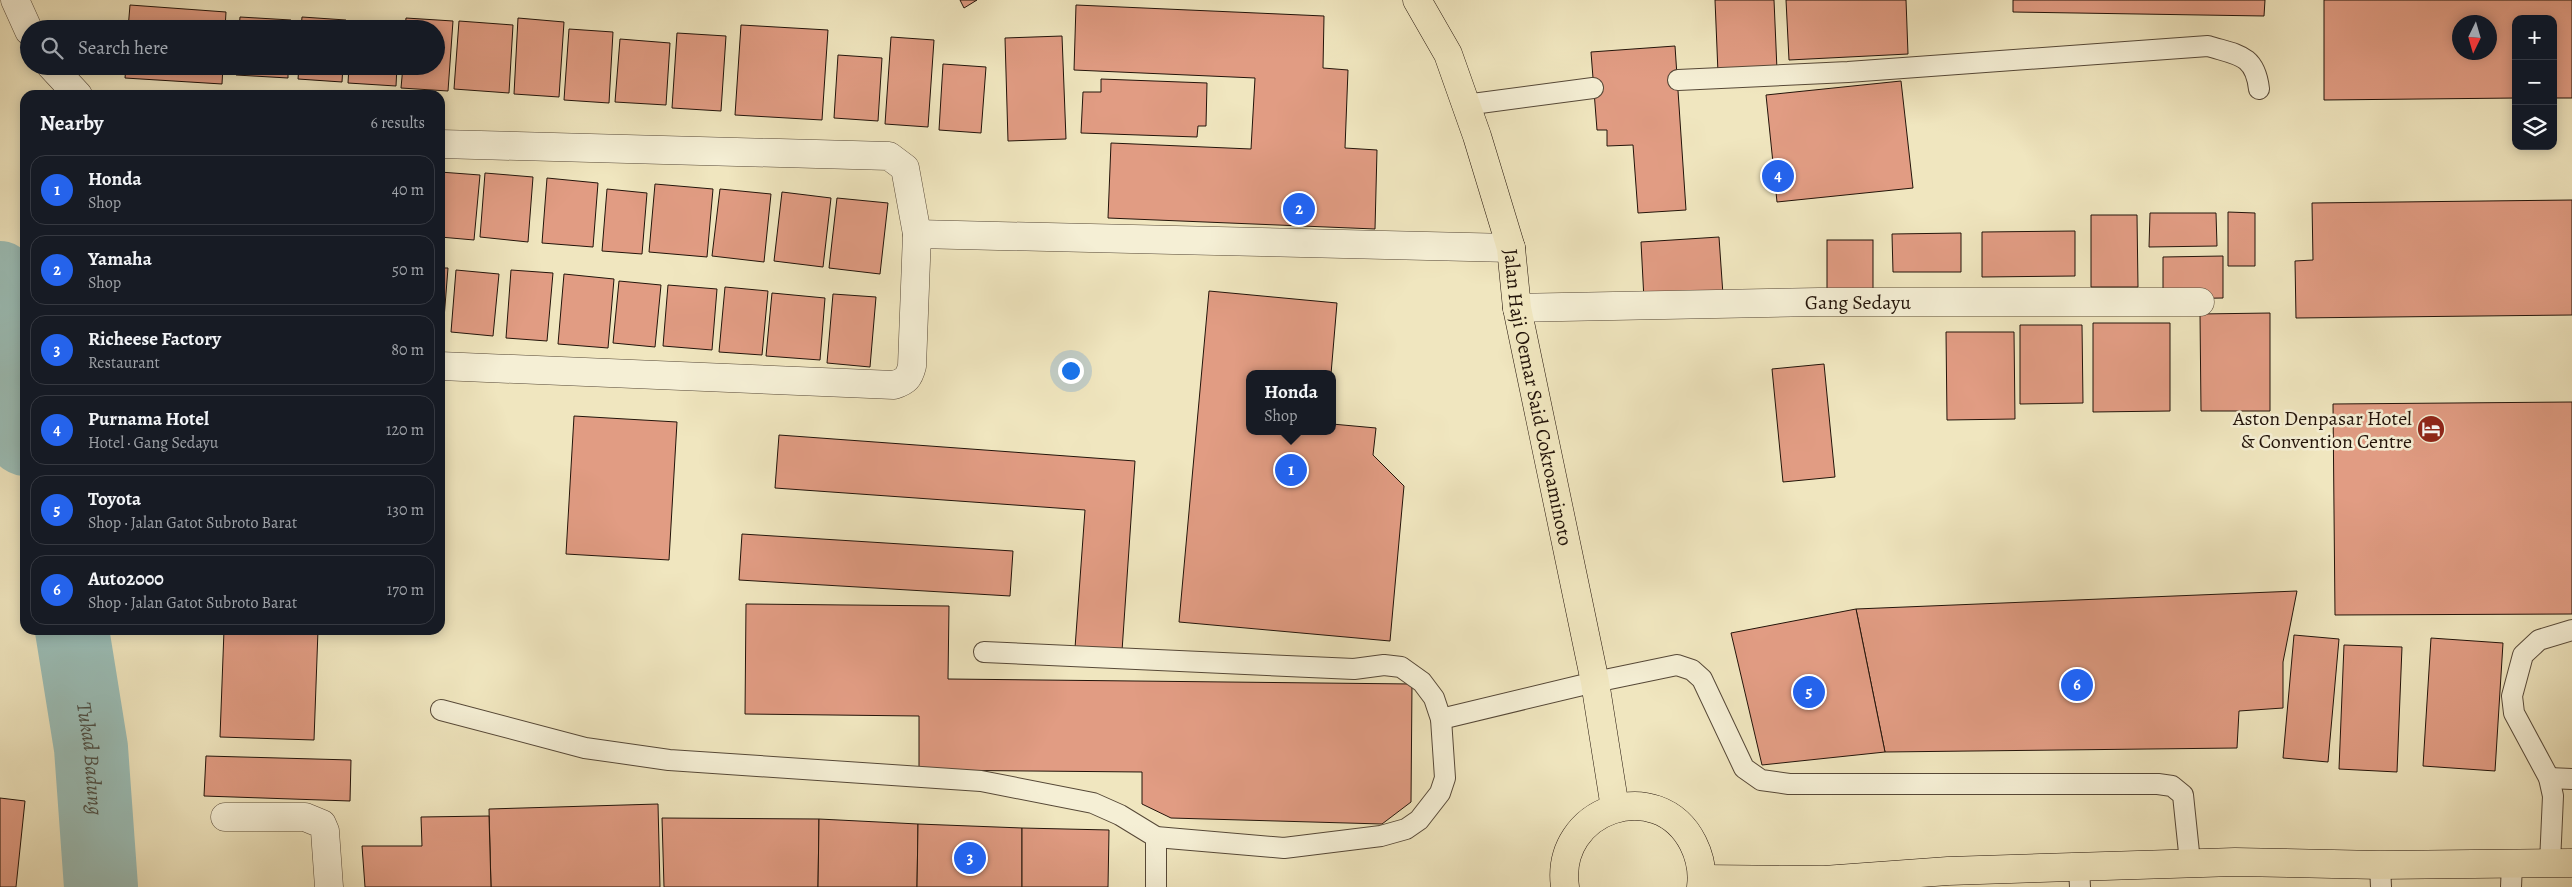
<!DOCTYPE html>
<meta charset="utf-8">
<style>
body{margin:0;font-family:Alegreya,serif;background:#242831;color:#f1f3f6}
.controls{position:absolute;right:15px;top:15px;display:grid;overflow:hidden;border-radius:10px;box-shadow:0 2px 12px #0003}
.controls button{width:45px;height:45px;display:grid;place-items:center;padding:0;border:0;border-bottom:1px solid #363941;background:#171b24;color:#f1f3f6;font:25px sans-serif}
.compass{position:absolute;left:2452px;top:15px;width:45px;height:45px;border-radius:50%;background:#171b24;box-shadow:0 2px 12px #0003;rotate:185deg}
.you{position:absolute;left:1070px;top:370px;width:18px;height:18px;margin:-12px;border:4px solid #fff;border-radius:50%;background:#1a73e8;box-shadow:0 0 0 8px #1a73e833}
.badge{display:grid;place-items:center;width:32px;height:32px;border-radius:50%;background:#2563eb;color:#fff;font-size:16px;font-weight:700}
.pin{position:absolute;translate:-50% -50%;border:2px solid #fff;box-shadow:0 1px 5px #0006}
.popup{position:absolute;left:1246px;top:370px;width:90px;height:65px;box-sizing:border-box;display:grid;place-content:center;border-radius:10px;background:#171b24;filter:drop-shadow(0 1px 4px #0005);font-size:16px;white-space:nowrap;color:#9ea1a6}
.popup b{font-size:19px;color:#f1f3f6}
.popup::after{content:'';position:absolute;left:50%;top:100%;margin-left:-10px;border:10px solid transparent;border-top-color:#171b24}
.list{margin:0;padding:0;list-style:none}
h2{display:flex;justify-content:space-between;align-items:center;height:65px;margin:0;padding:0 20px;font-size:21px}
h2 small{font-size:16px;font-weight:400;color:#9ea1a6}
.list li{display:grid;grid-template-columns:32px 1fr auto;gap:15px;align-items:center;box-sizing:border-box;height:70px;margin:0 10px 10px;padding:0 10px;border:1px solid #363941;border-radius:15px}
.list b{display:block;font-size:19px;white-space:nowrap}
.list p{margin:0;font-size:16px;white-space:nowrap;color:#9ea1a6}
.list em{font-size:16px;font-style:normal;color:#9ea1a6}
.icon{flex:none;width:28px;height:28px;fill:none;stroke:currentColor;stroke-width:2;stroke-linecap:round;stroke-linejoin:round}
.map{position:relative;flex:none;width:2572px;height:887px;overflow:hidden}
.search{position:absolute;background:#171b24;box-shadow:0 2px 12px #0003;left:20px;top:20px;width:425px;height:55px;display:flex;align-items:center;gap:12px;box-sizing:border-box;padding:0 18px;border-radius:28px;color:#9ea1a6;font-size:19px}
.panel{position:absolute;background:#171b24;box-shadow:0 2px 12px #0003;left:20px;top:90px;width:425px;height:545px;border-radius:15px}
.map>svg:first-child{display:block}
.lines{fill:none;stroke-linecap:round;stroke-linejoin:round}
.river{stroke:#9bbeb7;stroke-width:74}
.building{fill:#e19c83;stroke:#23140a;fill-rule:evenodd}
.lane-casing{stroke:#564837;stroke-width:22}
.street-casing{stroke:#564837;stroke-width:29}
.highway-casing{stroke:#23140a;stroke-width:29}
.lane{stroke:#f5efd5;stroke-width:20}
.street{stroke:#f5efd5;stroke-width:28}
.highway{stroke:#f0e6bf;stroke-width:28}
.labels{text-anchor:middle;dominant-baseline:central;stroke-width:5;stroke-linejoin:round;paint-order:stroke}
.street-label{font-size:20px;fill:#23140a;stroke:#f5efd5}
.poi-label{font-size:20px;fill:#23140a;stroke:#f5efd5;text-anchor:end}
.water-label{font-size:21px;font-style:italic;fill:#4d5047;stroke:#f5efd5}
</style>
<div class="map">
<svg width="2572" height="887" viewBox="0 0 2572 887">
<rect width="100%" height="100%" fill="#f0e6bf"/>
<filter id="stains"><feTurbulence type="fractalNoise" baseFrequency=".004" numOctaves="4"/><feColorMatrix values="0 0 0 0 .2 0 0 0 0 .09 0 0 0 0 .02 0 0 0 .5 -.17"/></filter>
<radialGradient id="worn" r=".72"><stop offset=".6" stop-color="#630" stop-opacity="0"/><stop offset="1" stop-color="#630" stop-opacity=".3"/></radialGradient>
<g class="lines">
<g class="river">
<path d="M0 278 25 439"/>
<path id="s1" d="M72 630 91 748 101 887"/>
</g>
</g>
<g class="building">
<path d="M960 0H977L964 8Z"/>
<path d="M1715 0H1774L1777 70 1718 73Z"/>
<path d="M1786 0H1906L1908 54 1789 60Z"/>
<path d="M2013 0H2265L2264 16 2013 12Z"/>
<path d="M2324 0H2572V98H2553V19H2516V98L2324 100ZM2460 22H2490V52H2460Z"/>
<path d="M130 5 226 12 225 29H128Z"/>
<path d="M1076 5 1324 16 1323 68 1348 70 1345 148 1377 150 1375 229 1108 218 1111 143 1251 149 1255 78 1074 70Z"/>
<path d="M240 17 291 20V29H239Z"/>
<path d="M302 17 346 20 345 29H301Z"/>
<path d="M406 18 453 21 448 91 401 88 403 66H436V29H405Z"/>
<path d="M518 18 564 22 559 97 514 94Z"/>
<path d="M352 21 400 25V29H351Z"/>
<path d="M459 21 513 25 509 93 454 89Z"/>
<path d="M741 25 828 30 822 120 735 115Z"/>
<path d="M569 29 613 32 609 103 564 100Z"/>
<path d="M677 33 726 36 721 111 672 108Z"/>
<path d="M1062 36 1066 139 1008 141 1005 38Z"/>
<path d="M891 37 934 40 928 127 885 124Z"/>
<path d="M620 39 670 43 666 105 615 102Z"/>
<path d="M1675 46 1686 210 1638 213 1633 145 1607 146V130H1597L1591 52Z"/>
<path d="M838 55 882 58 878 121 834 118Z"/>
<path d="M943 64 986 67 981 133 939 130Z"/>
<path d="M126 66H223L222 84 125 78Z"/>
<path d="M237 66H288V78L236 75Z"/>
<path d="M299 66H343L342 82 298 79Z"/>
<path d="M349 66H397L396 86 348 83Z"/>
<path d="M1101 79 1207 83 1206 126H1198L1197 137 1081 133 1083 92H1101Z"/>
<path d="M1901 81 1913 188 1777 202 1766 95Z"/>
<path d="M440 172 480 175 474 240 440 237Z"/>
<path d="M485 173 533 177 528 242 480 237Z"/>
<path d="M547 178 598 183 593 247 542 243Z"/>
<path d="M655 184 713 189 707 257 649 252Z"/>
<path d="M607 189 647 193 642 254 602 251Z"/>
<path d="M720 189 771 194 764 262 712 256Z"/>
<path d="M782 192 831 198 823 267 774 261Z"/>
<path d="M837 198 888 203 880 274 829 268Z"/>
<path d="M2572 200V315L2296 318 2295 261 2313 260 2312 203Z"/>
<path d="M2228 212 2255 213V266H2228Z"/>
<path d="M2150 213H2216L2217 246 2149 247Z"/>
<path d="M2091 215H2137L2138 287H2091Z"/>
<path d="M2075 231V276L1982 277V232Z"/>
<path d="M1961 233V272H1893L1892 234Z"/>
<path d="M1719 237 1723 295 1644 300 1641 242Z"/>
<rect x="1827" y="240" width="46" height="52"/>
<path d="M2223 256V298L2163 299V257Z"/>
<path d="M440 268H448L443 331H440Z"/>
<path d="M456 270 499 274 493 336 451 332Z"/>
<path d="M511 270 553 273 547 341 506 338Z"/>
<path d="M564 274 614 279 608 348 558 344Z"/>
<path d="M619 281 661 285 655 347 613 343Z"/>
<path d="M668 285 717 289 712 350 663 346Z"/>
<path d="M725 287 768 291 762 355 719 352Z"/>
<path d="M1209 291 1337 303 1331 374H1250V431H1332V424L1376 428 1373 455 1404 486 1390 641 1179 622Z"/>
<path d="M772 293 825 298 820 360 766 356Z"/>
<path d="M833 294 876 297 870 367 827 363Z"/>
<path d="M2270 313V411H2201L2200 314Z"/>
<path d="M2093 323H2170V411L2093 412Z"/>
<path d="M2020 325H2082L2083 403 2020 404Z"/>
<path d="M1946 332H2014L2015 419 1947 420Z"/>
<path d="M1824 364 1835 477 1783 482 1772 369Z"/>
<path d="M2572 402V614L2335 615 2333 404Z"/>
<path d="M574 416 677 422 669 560 566 554Z"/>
<path d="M779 435 1135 461 1122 651 1075 648 1085 510 775 488Z"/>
<path d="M742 534 1013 551 1010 596 739 580Z"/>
<path d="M2297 591 2283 662V708L2239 711 2237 748 1885 752 1856 609Z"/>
<path d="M746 604 949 606 948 679 1412 684 1411 802 1382 824 1171 818 1142 804V772L919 770V716L745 714Z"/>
<path d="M1856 609 1885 752 1762 765 1731 633Z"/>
<path d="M224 630H318L314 740 220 737Z"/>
<path d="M2294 635 2339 639 2328 762 2283 758Z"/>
<path d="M2431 638 2503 643 2495 771 2423 766Z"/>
<path d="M2344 645 2402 647 2397 772 2339 769Z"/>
<path d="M206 756 351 760 350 801 204 796Z"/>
<path d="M0 798 25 801 16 887H0Z"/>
<path d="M658 804 660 887H491L489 809Z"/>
<path d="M489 816 491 887H365L362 846H422L421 817Z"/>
<path d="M662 818 819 819 818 887H664Z"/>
<path d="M819 819 918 824 917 887H818Z"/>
<path d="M918 824 1022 828V887H917Z"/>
<path d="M1022 828 1109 830 1108 887H1022Z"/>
</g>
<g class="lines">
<defs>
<g id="lane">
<path d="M1678 80 1848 72 2208 46C2237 55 2255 54 2259 89"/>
<path d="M1465 105 1593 88"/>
<path d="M441 710 585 748 669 760 981 781 1093 803 1120 815 1156 837 1284 848 1381 836 1406 829 1419 820 1440 793 1445 778 1441 719 1434 698 1422 682 1401 667 1384 665 1354 669 984 652"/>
<path d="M1441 719 1595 682 1677 665 1692 670 1702 679 1744 768 1761 780 1789 784H2158L2172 786 2183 795 2190 862"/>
<path d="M2549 778 2572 779"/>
<path d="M1156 837V887"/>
<path d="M2550 863 2553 796 2549 778 2514 713 2512 696 2523 655 2539 640 2572 630"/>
<path d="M2380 865 2381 887"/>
<path d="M2079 868 2080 887"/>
<path d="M2511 887 2512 864"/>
</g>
<g id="street">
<path d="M15 0 29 31"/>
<path d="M51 66 78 95"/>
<path d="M440 144 889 156 905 168 917 234 912 366C909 378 906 381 894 385L440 366"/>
<path d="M917 234 1511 248"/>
<path id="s2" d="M1517 308 1819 302H2200"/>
<path d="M225 817H305L322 824 325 831 329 887"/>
</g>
<g id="highway">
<path id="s3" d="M1417 0 1448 54 1477 136 1511 248 1517 308 1595 682 1615 808"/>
<path d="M1702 879 1824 880 1948 871 2235 862 2380 865 2572 863"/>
<path d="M1565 887C1554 809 1658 774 1693 843 1700 857 1703 871 1701 887"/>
</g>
</defs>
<use href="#lane" class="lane-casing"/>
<use href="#street" class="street-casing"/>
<use href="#highway" class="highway-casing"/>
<use href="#lane" class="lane"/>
<use href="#street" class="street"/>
<use href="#highway" class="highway"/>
</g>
<defs>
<symbol id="hotel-disc" viewBox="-11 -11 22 22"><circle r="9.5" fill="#8f2418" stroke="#f5efd5"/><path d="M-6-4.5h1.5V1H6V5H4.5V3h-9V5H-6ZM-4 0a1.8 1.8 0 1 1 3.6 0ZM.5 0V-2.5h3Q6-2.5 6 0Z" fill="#fff"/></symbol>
</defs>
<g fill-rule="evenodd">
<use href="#hotel-disc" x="2415" y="413" width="32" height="32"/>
</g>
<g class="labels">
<g class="street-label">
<text stroke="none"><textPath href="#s2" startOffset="341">Gang Sedayu</textPath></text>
<text stroke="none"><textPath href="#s3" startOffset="418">Jalan Haji Oemar Said Cokroaminoto</textPath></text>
</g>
<g class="poi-label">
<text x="2412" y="418">Aston Denpasar Hotel<tspan x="2412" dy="23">&amp; Convention Centre</tspan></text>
</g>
<g class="water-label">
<text stroke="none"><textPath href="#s1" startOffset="130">Tukad Badung</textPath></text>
</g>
</g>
<rect width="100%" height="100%" filter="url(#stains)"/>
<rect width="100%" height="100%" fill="url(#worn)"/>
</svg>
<div class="controls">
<button>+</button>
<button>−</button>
<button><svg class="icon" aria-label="layers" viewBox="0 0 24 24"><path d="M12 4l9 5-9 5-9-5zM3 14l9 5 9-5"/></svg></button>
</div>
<svg class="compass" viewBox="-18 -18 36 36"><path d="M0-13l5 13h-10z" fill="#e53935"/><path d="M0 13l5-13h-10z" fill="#9ea1a6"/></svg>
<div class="you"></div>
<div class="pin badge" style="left:1291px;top:470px">1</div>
<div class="popup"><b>Honda</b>Shop</div>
<div class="pin badge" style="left:1299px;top:209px">2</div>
<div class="pin badge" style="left:970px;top:858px">3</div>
<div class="pin badge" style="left:1778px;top:176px">4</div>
<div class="pin badge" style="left:1809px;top:692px">5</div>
<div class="pin badge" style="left:2077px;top:685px">6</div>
<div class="search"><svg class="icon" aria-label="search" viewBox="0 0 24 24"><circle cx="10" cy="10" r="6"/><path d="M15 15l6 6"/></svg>Search here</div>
<section class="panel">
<h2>Nearby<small>6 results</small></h2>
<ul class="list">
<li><span class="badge">1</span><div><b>Honda</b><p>Shop</p></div><em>40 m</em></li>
<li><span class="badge">2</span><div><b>Yamaha</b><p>Shop</p></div><em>50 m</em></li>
<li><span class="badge">3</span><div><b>Richeese Factory</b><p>Restaurant</p></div><em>80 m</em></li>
<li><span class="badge">4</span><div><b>Purnama Hotel</b><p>Hotel · Gang Sedayu</p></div><em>120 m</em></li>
<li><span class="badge">5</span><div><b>Toyota</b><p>Shop · Jalan Gatot Subroto Barat</p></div><em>130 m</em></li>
<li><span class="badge">6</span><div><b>Auto2000</b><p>Shop · Jalan Gatot Subroto Barat</p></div><em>170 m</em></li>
</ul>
</section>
</div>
